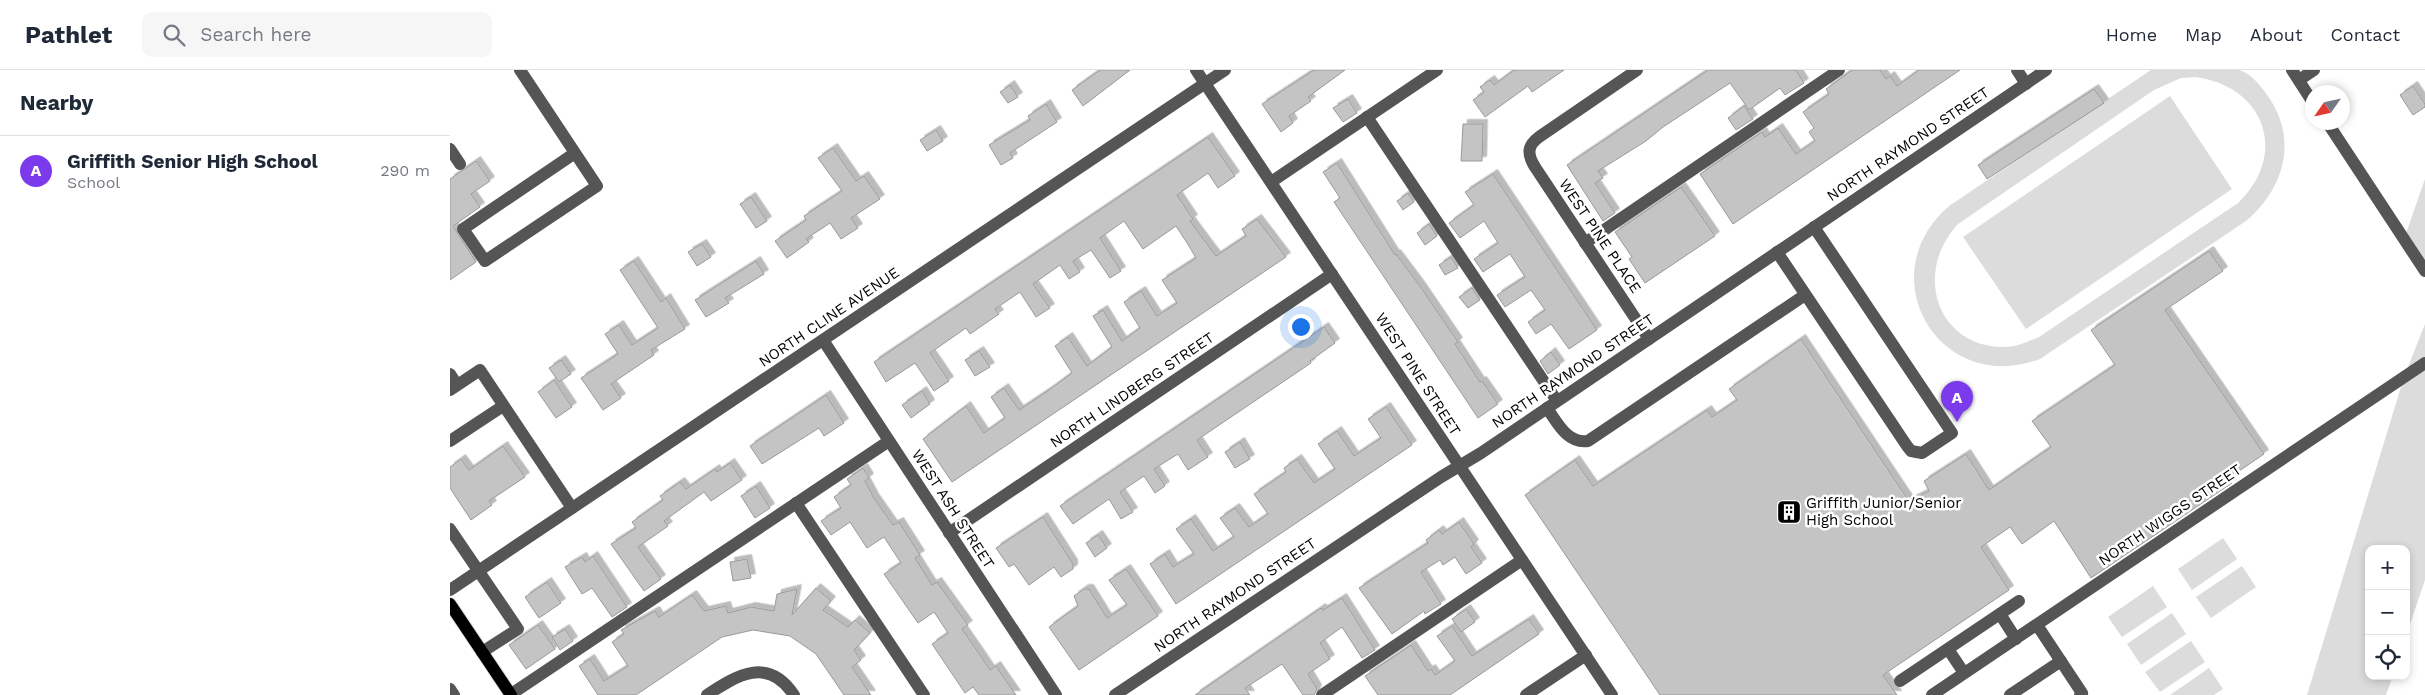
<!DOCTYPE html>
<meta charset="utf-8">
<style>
body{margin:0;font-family:"Work Sans",sans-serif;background:#f6f6f7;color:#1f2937}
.controls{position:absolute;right:15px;bottom:15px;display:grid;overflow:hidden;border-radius:10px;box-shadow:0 2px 8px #0003}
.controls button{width:45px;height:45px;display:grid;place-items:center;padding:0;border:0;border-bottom:1px solid #e0e1e3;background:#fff;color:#1f2937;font:25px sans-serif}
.compass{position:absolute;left:1855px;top:15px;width:45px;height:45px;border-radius:50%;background:#fff;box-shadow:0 2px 8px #0003;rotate:236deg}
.you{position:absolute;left:850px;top:256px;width:18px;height:18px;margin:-12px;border:4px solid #fff;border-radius:50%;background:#1a73e8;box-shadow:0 0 0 8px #1a73e833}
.badge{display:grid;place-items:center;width:32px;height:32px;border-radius:50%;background:#7c3aed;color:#fff;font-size:16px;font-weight:700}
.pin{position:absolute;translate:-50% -41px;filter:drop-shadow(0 1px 2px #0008)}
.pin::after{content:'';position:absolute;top:26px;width:18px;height:15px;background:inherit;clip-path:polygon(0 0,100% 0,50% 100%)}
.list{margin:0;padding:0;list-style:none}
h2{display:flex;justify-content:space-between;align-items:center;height:65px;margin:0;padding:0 20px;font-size:21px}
h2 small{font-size:16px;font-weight:400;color:#747a83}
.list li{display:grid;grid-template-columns:32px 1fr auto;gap:15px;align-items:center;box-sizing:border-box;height:70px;padding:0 20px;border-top:1px solid #e0e1e3}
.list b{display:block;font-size:19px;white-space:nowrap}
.list p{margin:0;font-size:16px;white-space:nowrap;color:#747a83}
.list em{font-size:16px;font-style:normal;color:#747a83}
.icon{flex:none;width:28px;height:28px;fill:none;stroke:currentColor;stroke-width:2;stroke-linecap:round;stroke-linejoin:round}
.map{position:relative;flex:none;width:1975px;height:625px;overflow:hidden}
header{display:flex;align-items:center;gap:30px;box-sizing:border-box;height:70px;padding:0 25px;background:#fff;border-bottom:1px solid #e0e1e3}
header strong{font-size:24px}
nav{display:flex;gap:28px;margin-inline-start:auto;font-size:18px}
.search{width:350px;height:45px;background:#f6f6f7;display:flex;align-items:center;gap:12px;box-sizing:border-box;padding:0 18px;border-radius:10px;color:#747a83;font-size:19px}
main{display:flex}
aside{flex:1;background:#fff}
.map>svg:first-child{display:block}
.green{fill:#dcdcdc;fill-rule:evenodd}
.building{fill:#c4c4c4;stroke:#999;filter:url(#shadow)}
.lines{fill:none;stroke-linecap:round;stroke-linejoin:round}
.major-casing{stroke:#dbdbdb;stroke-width:14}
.minor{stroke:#555;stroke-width:12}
.major{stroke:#000;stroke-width:12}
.labels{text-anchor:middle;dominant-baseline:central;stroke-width:5;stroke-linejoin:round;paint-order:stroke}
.street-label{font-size:15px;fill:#000;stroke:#fff}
.poi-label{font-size:15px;fill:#000;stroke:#fff;text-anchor:start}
</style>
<header>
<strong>Pathlet</strong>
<div class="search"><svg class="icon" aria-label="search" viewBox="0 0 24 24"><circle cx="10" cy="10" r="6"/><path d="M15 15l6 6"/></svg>Search here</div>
<nav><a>Home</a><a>Map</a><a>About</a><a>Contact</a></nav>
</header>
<main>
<aside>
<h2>Nearby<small></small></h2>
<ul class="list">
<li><span class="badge">A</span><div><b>Griffith Senior High School</b><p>School</p></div><em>290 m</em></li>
</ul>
</aside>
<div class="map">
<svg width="1975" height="625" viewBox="0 0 1975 625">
<defs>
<filter id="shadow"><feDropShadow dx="4.5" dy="-4.5" stdDeviation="0" flood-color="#0004"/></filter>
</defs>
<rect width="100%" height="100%" fill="#fff"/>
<g class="green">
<path d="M1701 0C1723 0 1744 0 1766 0 1773 0 1782 0 1789 0 1799 2 1809 14 1815 22 1849 66 1836 117 1796 151L1590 289C1490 327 1418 206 1499 136ZM1746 7C1815 17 1839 84 1788 133L1589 267C1577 272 1565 278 1552 277 1485 275 1464 201 1508 154L1704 20 1731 8Z"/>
<path d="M1720 26 1782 119 1576 259 1513 167Z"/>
<path d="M1975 109V195L1954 169Z"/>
<path d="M1975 254V510L1956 566V479H1919V606H1943L1936 625H1857L1954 307Z"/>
<path d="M1773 468 1787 489 1742 520 1728 499Z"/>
<path d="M1792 496 1806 517 1761 548 1746 527Z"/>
<path d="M1703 516 1717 537 1672 567 1658 547Z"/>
<path d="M1722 543 1736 564 1691 595 1677 574Z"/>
<path d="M1741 571 1755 592 1710 622 1695 602Z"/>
<path d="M1759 598 1773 619 1764 625H1720Z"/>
</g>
<g class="building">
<path d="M650 0H680L633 36 622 20Z"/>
<path d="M864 0H895L858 27 861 31 839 46 843 53 831 62 812 34Z"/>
<path d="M1064 0H1114L1082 22 1078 16 1035 47 1023 30 1034 22 1030 17 1040 10 1044 15Z"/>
<path d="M1258 0H1346L1354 13 1335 25 1330 18 1299 40 1280 13 1213 57 1196 71 1148 101 1153 108 1145 113 1165 143 1153 151 1117 95Z"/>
<path d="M1402 0H1430L1436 9 1440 6 1447 16 1469 0H1510L1283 154 1250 104 1312 62 1315 67 1328 58 1346 84 1365 71 1359 62 1364 58 1353 42 1379 24 1376 19Z"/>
<path d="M560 15 568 27 558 33 550 22Z"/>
<path d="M1963 16 1975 34V37L1963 45 1950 25Z"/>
<path d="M1644 19 1654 33 1537 109 1528 95Z"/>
<path d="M898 29 907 43 893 52 883 38Z"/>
<path d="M596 34 607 52 560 83 563 88 551 95 539 75 580 50 578 46Z"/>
<path d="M1294 36 1303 49 1286 60 1278 48Z"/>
<path d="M1013 54H1033L1032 91H1011Z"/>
<path d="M486 60 493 71 477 81 470 70Z"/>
<path d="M758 67 785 106 768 118 758 103 727 125 743 149 740 151 766 186 796 166 792 159 807 149 836 187 502 412 473 369 516 336 534 363 555 348 541 327 554 318 569 340 599 320 622 303 605 276 618 267 637 296 662 277 643 246 653 240 672 271 690 258 674 232 691 221 707 246 727 233 712 210 746 188 739 176 726 156 693 179 674 151 650 168 671 201 660 208 641 180 623 191 630 202 619 209 610 195 583 214 600 238 586 247 570 222 545 239 549 244 520 264 516 258 480 283 499 311 484 321 465 293 436 312 424 292Z"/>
<path d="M383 78 406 111 414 106 430 129 401 148 408 158 391 169 380 153 356 169 359 172 337 188 325 171 356 150 354 146 392 121 368 88Z"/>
<path d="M26 91 40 111 21 124 30 137 3 156 26 192 0 210V109Z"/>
<path d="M887 93 945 185 946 184 970 216 1008 272 1005 274 1030 312 1032 311 1048 334 1028 348 884 132 890 128 873 102Z"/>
<path d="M1043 104 1147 260 1119 279 1101 254 1086 264 1078 252 1095 240 1081 220 1055 237 1047 225 1075 207 1060 184 1033 202 1024 189 1048 173 1034 151 1010 168 999 153 1024 135 1015 122Z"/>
<path d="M1231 117 1265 166 1195 213 1179 189 1182 187 1165 162Z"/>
<path d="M958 123 964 132 953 140 947 131Z"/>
<path d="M301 127 317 151 306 158 290 134Z"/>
<path d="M979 154 987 166 975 175 967 163Z"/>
<path d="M252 174 261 187 247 196 238 182Z"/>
<path d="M1759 181 1773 201 1715 240 1814 384 1779 408 1782 413 1641 508 1604 451 1572 474 1560 457 1531 477 1559 520 1433 605 1447 625H1210L1075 425 1125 390 1143 416 1257 340 1262 347 1287 330 1279 319 1351 269 1459 431 1479 421 1474 411 1516 384 1539 420 1601 377 1582 351 1665 295 1641 260Z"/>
<path d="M1001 187 1008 198 995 205 989 195Z"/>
<path d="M184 191 211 232 216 228 235 259 201 280 204 285 161 314 171 328 153 340 131 308 168 284 155 264 169 255 182 275 208 258 170 200Z"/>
<path d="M306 191 314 204 275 228 279 233 256 247 245 230Z"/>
<path d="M1022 218 1030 230 1018 238 1009 227Z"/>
<path d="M874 257 885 273 860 291 861 293 747 370 758 387 738 400 728 384 704 399 715 416 705 423 694 406 670 422 683 442 671 449 659 429 623 454 610 436Z"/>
<path d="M529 281 540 297 525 306 515 290Z"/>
<path d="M1101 282 1110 295 1098 304 1090 291Z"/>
<path d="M111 290 121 304 109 312 99 298Z"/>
<path d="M104 310 122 337 106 348 88 322Z"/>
<path d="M472 321 480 334 461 348 452 335Z"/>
<path d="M376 325 394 353 374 366 369 358 312 394 300 376Z"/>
<path d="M936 337 962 375 726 534 700 494 715 484 723 497 744 484 726 459 741 449 763 481 784 467 770 448 785 438 799 457 818 444 804 424 836 402 834 398 847 389 864 413 885 399 868 374 887 361 904 386 931 368 918 349Z"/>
<path d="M790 372 800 389 785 398 775 382Z"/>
<path d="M53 376 75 407 39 431 42 435 21 450 0 418V397L11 389 19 400Z"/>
<path d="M280 393 292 410 261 431 254 422 214 451 218 456 188 477 211 509 194 521 161 474 186 458 182 452 213 430 210 426 230 412 236 419 265 399 267 402Z"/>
<path d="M413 398 419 408 415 411 424 428 443 455 449 452 470 485 465 488 482 515 487 512 518 555 512 559 530 585 540 600 546 596 566 625H529L523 617 515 623 482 574 498 563 484 542 468 553 434 504 451 493 434 467 417 478 400 452 381 465 371 451 391 438 384 427 401 415 397 409Z"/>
<path d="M306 416 320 438 305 448 291 426Z"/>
<path d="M593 447 623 494V499L611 507 604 497 579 515 564 494 559 497 546 478Z"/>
<path d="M1009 452 1024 474 1021 477 1032 493 1016 504 1005 487 993 495 990 490 971 502 991 534 975 544 974 541 942 564 909 518 978 473 976 470 989 460 992 464Z"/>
<path d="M648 465 657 478 645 487 636 473Z"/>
<path d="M143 486 177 537 162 547 142 518 132 524 115 497 132 487 135 492Z"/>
<path d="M297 489 301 508 283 511 280 492Z"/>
<path d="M676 499 708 546 629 600 599 557 628 536 624 526 634 519H639L657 548 677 535 659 510Z"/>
<path d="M97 512 111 533 89 548 75 527Z"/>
<path d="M366 518 381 531 373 540 398 557 405 550 420 563 404 580 411 590 402 597 421 625H394L366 584 340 566 303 560 272 567 186 625H148L129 596 140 589 154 611 178 596 162 572 174 564 171 560 205 541 209 547 242 525 254 541 276 536 278 543 301 537 324 541 327 524 347 519 342 545Z"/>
<path d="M892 528 925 580 912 588 892 557 870 573 880 589 858 604 867 619 864 625H853L832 594 795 618 800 625H745L871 538 873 540Z"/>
<path d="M1016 539 1025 552 1011 562 1002 549Z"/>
<path d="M1079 549 1089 564 1000 625H928L915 606 961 575 978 601 981 599 985 605 1005 591 987 566 1002 556 1022 586Z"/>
<path d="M88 555 105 579 76 599 59 575Z"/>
<path d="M115 559 123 571 110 580 102 567Z"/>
</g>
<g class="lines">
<defs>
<path id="major" d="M0 534 61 625"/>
</defs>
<use href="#major" class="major-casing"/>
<g class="minor">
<path d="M70 0 147 116 35 191 13 159 125 83"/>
<path d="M746 0 1162 625"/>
<path d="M1187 0 1089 67C1077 76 1077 84 1085 97L1199 269"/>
<path d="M1567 0 1576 14"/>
<path d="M1842 0 1862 31"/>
<path d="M1849 10 1864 0"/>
<path d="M917 47 1107 331"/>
<path d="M1877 52 1975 201"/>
<path d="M0 79 10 94"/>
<path d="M821 112 987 0"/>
<path d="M1135 173 1389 0"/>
<path d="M1327 182 1457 376 1461 381 1472 383 1502 363 1364 157"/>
<path d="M373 270 606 625"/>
<path d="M0 304 7 315"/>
<path d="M0 320 30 300 122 438"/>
<path d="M1097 338C1107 352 1117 374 1138 371L1355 225"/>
<path d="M0 371 53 336"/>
<path d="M346 433 474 625"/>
<path d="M0 459 68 559 32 582"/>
<path d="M499 463 882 204"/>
<path d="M0 520 775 0"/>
<path d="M1550 544 1566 569"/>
<path d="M1587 555 1632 623 1630 625"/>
<path d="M1498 579 1514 603"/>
<path d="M1450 611 1569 531"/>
<path d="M0 619 4 625"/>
<path d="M60 625 439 371"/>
<path d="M257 625C287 605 318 586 344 625"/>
<path d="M665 625 991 407 1031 383 1596 0"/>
<path d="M872 625 1072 490"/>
<path d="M1076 625 1136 585"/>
<path d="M1482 625 1975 293"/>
<path d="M1560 625 1611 591"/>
</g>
<use href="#major" class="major"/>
</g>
<defs>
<symbol id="building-square" viewBox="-11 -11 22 22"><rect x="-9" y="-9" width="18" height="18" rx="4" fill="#000" stroke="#fff"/><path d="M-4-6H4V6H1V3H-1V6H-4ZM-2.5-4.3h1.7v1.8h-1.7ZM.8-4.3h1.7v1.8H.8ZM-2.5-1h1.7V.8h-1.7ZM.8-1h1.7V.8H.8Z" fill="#fff"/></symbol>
</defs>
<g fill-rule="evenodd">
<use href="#building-square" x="1325" y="428" width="28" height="28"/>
</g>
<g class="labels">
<g class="street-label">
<text transform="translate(1458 74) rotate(-34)">NORTH RAYMOND STREET</text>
<text transform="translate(1150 166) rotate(56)">WEST PINE PLACE</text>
<text transform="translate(379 247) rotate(-34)">NORTH CLINE AVENUE</text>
<text transform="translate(1123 301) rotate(-34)">NORTH RAYMOND STREET</text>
<text transform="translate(968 304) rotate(57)">WEST PINE STREET</text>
<text transform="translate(682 320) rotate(-34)">NORTH LINDBERG STREET</text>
<text transform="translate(503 439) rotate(57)">WEST ASH STREET</text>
<text transform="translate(1720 445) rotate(-34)">NORTH WIGGS STREET</text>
<text transform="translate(785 525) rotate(-34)">NORTH RAYMOND STREET</text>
</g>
<g class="poi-label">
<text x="1356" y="433">Griffith Junior/Senior<tspan x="1356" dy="17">High School</tspan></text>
</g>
</g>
</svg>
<div class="controls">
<button>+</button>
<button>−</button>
<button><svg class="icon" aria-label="locate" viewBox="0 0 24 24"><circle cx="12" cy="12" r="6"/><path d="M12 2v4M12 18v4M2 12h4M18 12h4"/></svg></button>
</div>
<svg class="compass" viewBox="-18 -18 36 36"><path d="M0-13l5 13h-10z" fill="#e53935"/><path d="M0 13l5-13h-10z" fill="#747a83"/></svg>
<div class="you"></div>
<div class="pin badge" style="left:1507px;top:352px">A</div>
</div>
</main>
